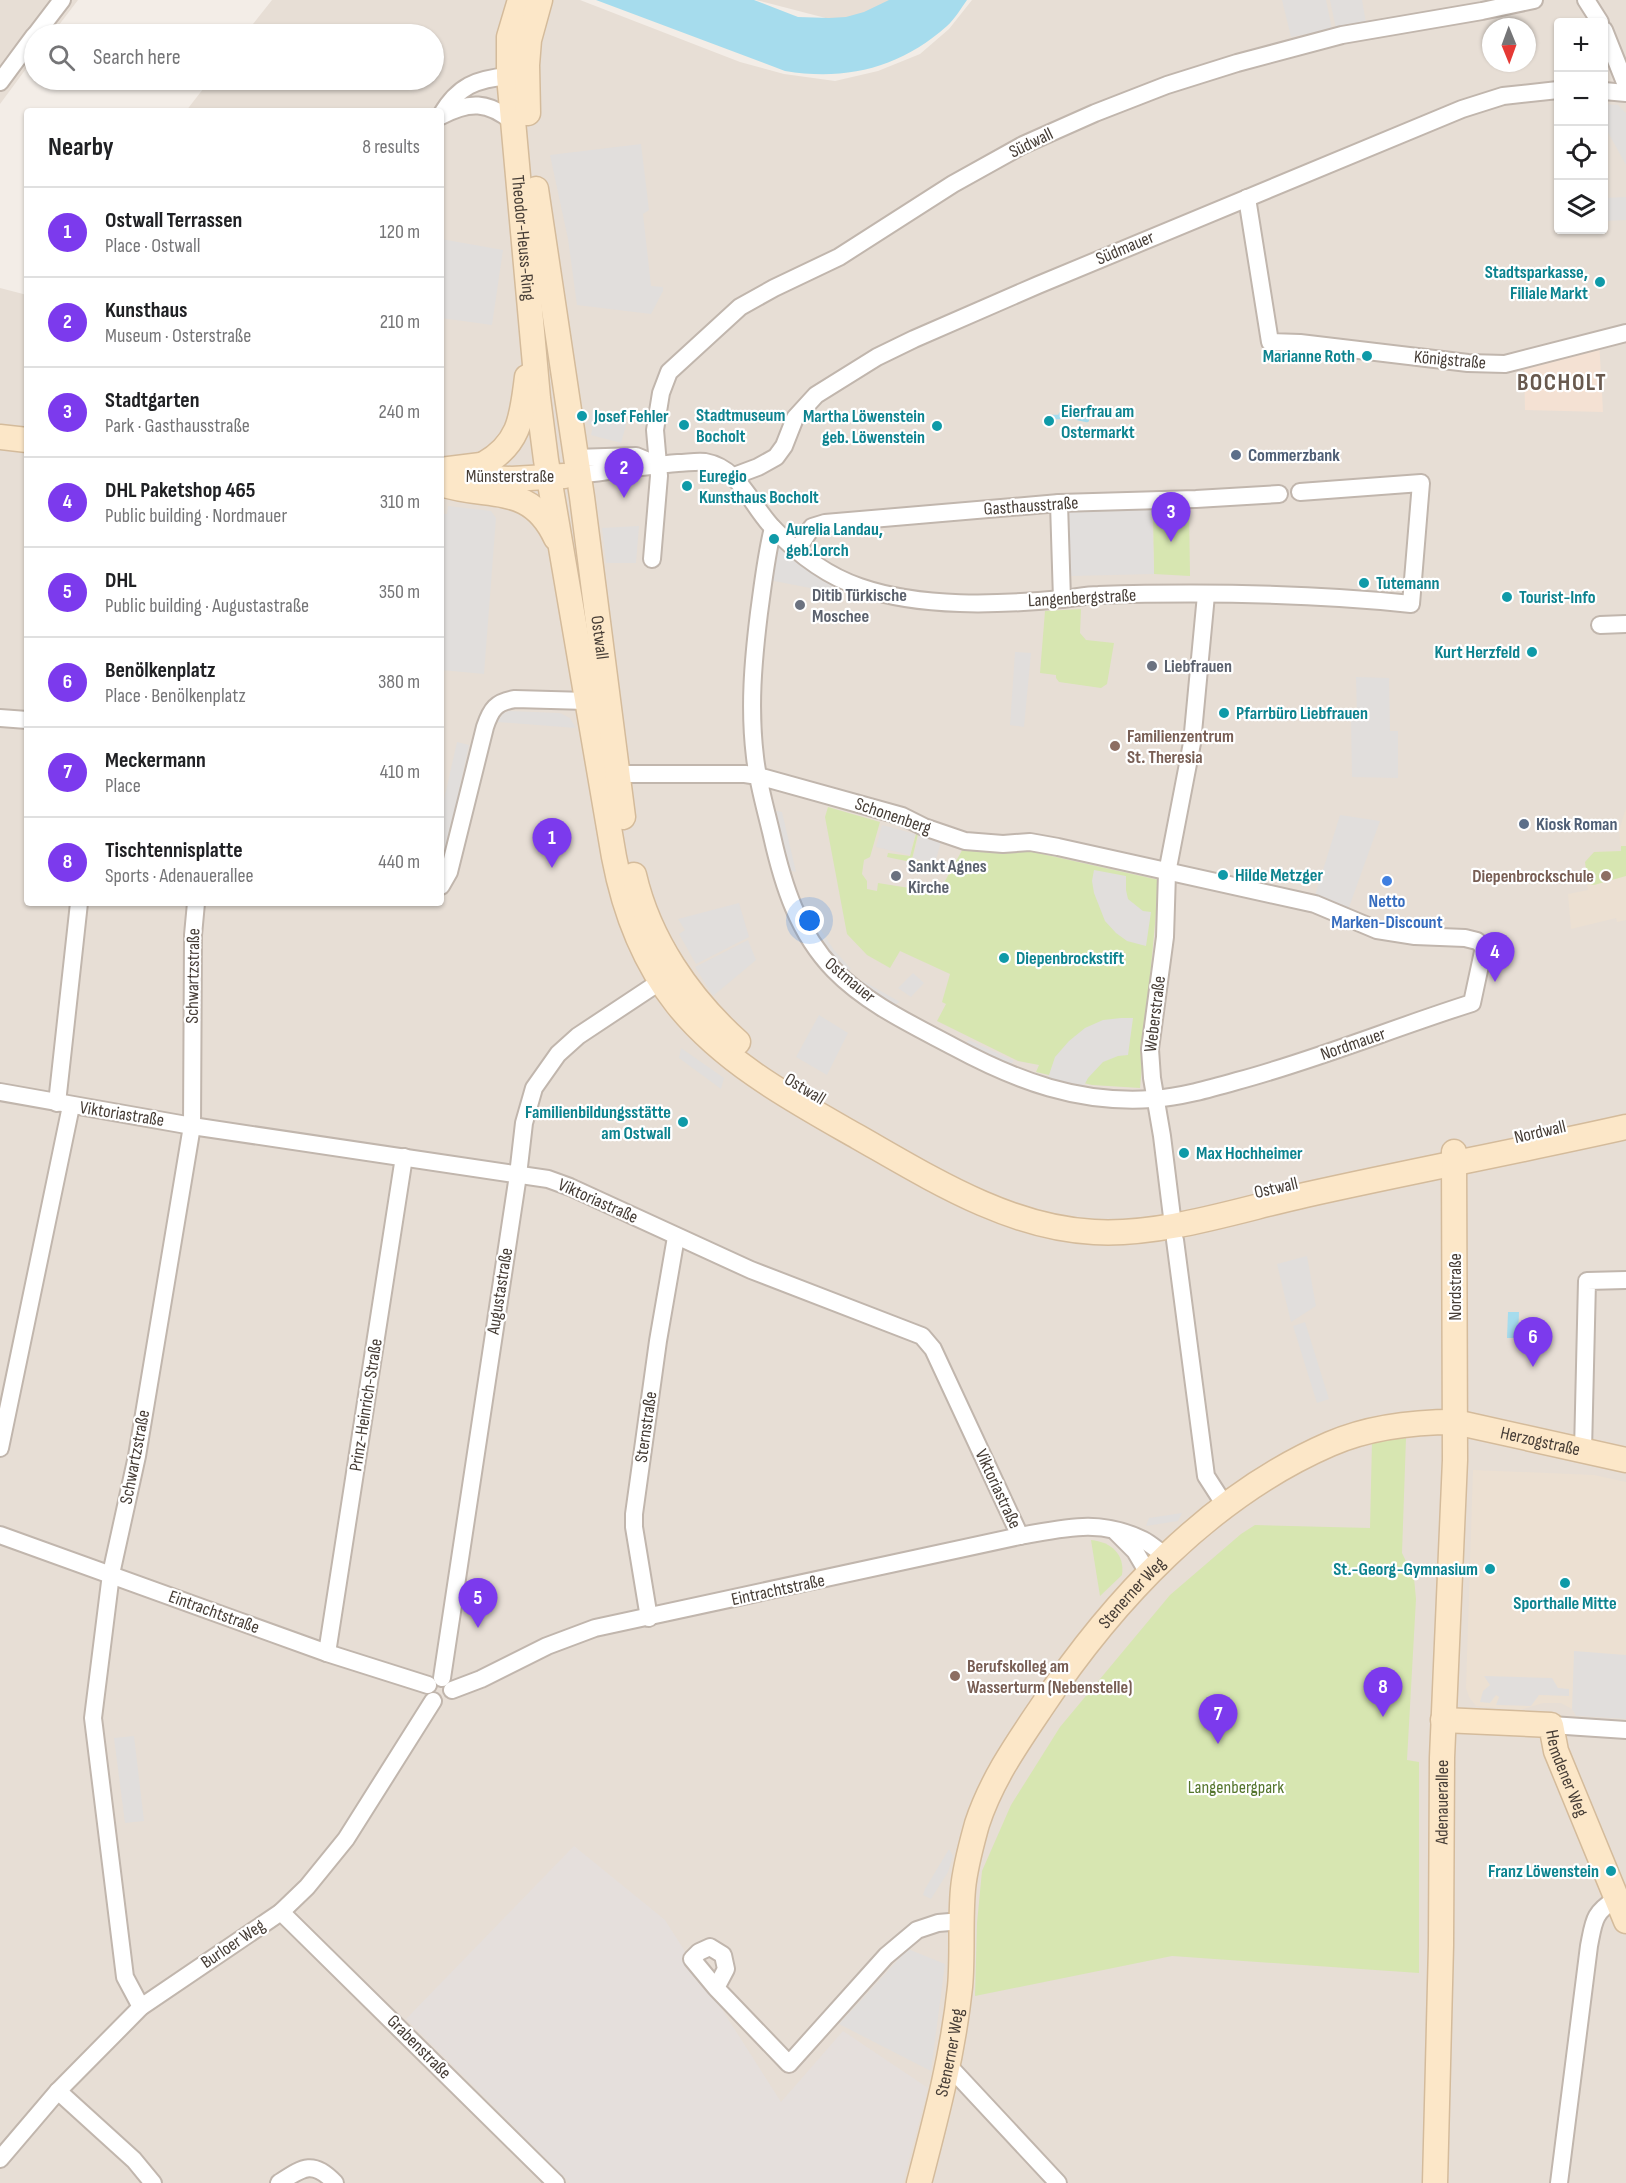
<!DOCTYPE html>
<meta charset="utf-8">
<style>
body{margin:0;font-family:"Sofia Sans Condensed",sans-serif;background:#f6f6f6;color:#202124}
.controls{position:absolute;right:18px;top:18px;display:grid;overflow:hidden;border-radius:6px;box-shadow:0 2px 4px #0004}
.controls button{width:54px;height:54px;display:grid;place-items:center;padding:0;border:0;border-bottom:2px solid #e0e0e0;background:#fff;color:#202124;font:30px sans-serif}
.compass{position:absolute;left:1482px;top:18px;width:54px;height:54px;border-radius:50%;background:#fff;box-shadow:0 2px 4px #0004;rotate:179deg}
.you{position:absolute;left:810px;top:921px;width:21px;height:21px;margin:-15px;border:4px solid #fff;border-radius:50%;background:#1a73e8;box-shadow:0 0 0 9px #1a73e833}
.badge{display:grid;place-items:center;width:39px;height:39px;border-radius:50%;background:#7c3aed;color:#fff;font-size:20px;font-weight:700}
.pin{position:absolute;translate:-50% -50px;filter:drop-shadow(0 2px 3px #0008)}
.pin::after{content:'';position:absolute;top:32px;width:21px;height:18px;background:inherit;clip-path:polygon(0 0,100% 0,50% 100%)}
.list{margin:0;padding:0;list-style:none}
h2{display:flex;justify-content:space-between;align-items:center;height:78px;margin:0;padding:0 24px;font-size:26px}
h2 small{font-size:20px;font-weight:400;color:#757577}
.list li{display:grid;grid-template-columns:39px 1fr auto;gap:18px;align-items:center;box-sizing:border-box;height:90px;padding:0 24px;border-top:2px solid #e0e0e0}
.list b{display:block;font-size:22px;white-space:nowrap}
.list p{margin:0;font-size:20px;white-space:nowrap;color:#757577}
.list em{font-size:20px;font-style:normal;color:#757577}
.icon{flex:none;width:33px;height:33px;fill:none;stroke:currentColor;stroke-width:2;stroke-linecap:round;stroke-linejoin:round}
.map{position:relative;flex:none;width:1626px;height:2183px;overflow:hidden}
.search{position:absolute;background:#fff;box-shadow:0 2px 4px #0004;left:24px;top:24px;width:420px;height:66px;display:flex;align-items:center;gap:15px;box-sizing:border-box;padding:0 21px;border-radius:33px;color:#757577;font-size:22px}
.panel{position:absolute;background:#fff;box-shadow:0 2px 4px #0004;left:24px;top:108px;width:420px;height:798px;border-radius:6px}
.map>svg:first-child{display:block}
.residential{fill:#e7ded5;fill-rule:evenodd}
.commercial{fill:#f4e1d3}
.industrial{fill:#e5dfdc}
.education{fill:#ece0d2}
.green{fill:#d7e6b1}
.parking{fill:#e1dedc}
.water{fill:#a6dced}
.lines{fill:none;stroke-linecap:round;stroke-linejoin:round}
.stream{stroke:#a6dced;stroke-width:4.5}
.street-casing{stroke:#c1b6ad;stroke-width:20}
.secondary-casing{stroke:#d4bb9b;stroke-width:27}
.street{stroke:#fff;stroke-width:16}
.secondary{stroke:#fce7c8;stroke-width:24}
.culture-dot{fill:#0f9aa8;stroke:#fff;stroke-width:2}
.service-dot{fill:#5c6f8a;stroke:#fff;stroke-width:2}
.worship-dot{fill:#6b7280;stroke:#fff;stroke-width:2}
.education-dot{fill:#8d6e63;stroke:#fff;stroke-width:2}
.shop-dot{fill:#3f7fe0;stroke:#fff;stroke-width:2}
.labels{text-anchor:middle;dominant-baseline:central;stroke-width:4.5;stroke-linejoin:round;paint-order:stroke}
.street-label{font-size:18px;fill:#463d36;stroke:#fff}
.culture-label{font-size:18px;font-weight:bold;fill:#0d838f;stroke:#fff;text-anchor:start}
.service-label{font-size:18px;font-weight:bold;fill:#4e5e75;stroke:#fff;text-anchor:start}
.worship-label{font-size:18px;font-weight:bold;fill:#5b616d;stroke:#fff;text-anchor:start}
.education-label{font-size:18px;font-weight:bold;fill:#785e54;stroke:#fff;text-anchor:start}
.shop-label{font-size:18px;font-weight:bold;fill:#366cbe;stroke:#fff}
.park-label{font-size:18px;fill:#54752c;stroke:#fff}
.district-label{font-size:24px;font-weight:bold;letter-spacing:1.5px;fill:#68594e;stroke:#fff}
</style>
<div class="map">
<svg width="1626" height="2183" viewBox="0 0 1626 2183">
<rect width="100%" height="100%" fill="#f3ede7"/>
<g class="residential">
<path d="M0 0H78L52 34H34V58L0 104Z"/>
<path d="M272 0H580L740 62 784 74 835 81 878 71 920 54 949 29 972 0H1626V2183H0V288L27 295V903H441V111H186L210 80H434V34H245ZM1558 22H1604V230H1558ZM1491 27H1527V63H1491Z"/>
<path d="M756 0H897L841 22Z"/>
</g>
<path class="commercial" d="M1599 339 1603 412 1525 410 1524 359Z"/>
<path class="industrial" d="M574 1846 665 1920 781 2102 843 2031 928 2088 903 2183H570L406 2019Z"/>
<g class="education">
<path d="M1626 808V920L1617 922 1616 918 1571 929 1568 894 1588 890 1585 862 1594 852 1621 851 1619 831Z"/>
<path d="M1473 1470 1594 1475 1626 1482V1719L1576 1716 1572 1709 1561 1703H1543L1520 1710 1476 1706 1469 1697 1466 1688Z"/>
</g>
<g class="green">
<path d="M1189 508 1190 576 1154 574 1153 509Z"/>
<path d="M1081 609 1080 633 1086 640 1114 643 1107 684 1101 688 1059 682 1056 678V675L1040 673 1045 611Z"/>
<path d="M828 807 880 822 870 857 864 860 862 874 867 881V889L877 891 878 883 922 890 923 888 940 890 965 845 1020 849 1159 880 1140 1088 1092 1085 1036 1072 1039 1065 1018 1061 937 1021 946 1004 942 1002 950 974 900 951 890 968 867 955 847 934 825 817Z"/>
<path d="M916 834H918L912 859 945 868 943 872 927 869 925 865 887 857 888 853 910 856Z"/>
<path d="M1621 846H1626V876L1594 885 1588 884 1585 862 1594 852 1621 851Z"/>
<path d="M1406 1438 1402 1553 1414 1578 1416 1599 1407 1760 1419 1762V1973L1172 1956 975 1996 977 1923 982 1871 1011 1805 1060 1727 1170 1595 1241 1534 1255 1525 1370 1528 1372 1442Z"/>
<path d="M1091 1540C1111 1542 1125 1554 1122 1575L1100 1596Z"/>
</g>
<g class="parking">
<path d="M1282 0H1326L1332 29 1291 37Z"/>
<path d="M1330 0H1362L1366 23 1336 29Z"/>
<path d="M1604 104 1618 105 1626 113V165L1604 125Z"/>
<path d="M641 144 649 210 643 214 651 286 663 287V291L651 314 577 305 568 239 550 155Z"/>
<path d="M1626 197V220L1604 221V198Z"/>
<path d="M441 239 503 250 492 325 441 318Z"/>
<path d="M592 411 627 421 621 443 591 435 593 425 588 424Z"/>
<path d="M448 506 491 511 496 518 484 674 441 670V514H447Z"/>
<path d="M1152 509 1154 574 1071 576 1069 511Z"/>
<path d="M639 526 636 563H606L602 528Z"/>
<path d="M775 541 819 577 833 584 831 592 769 580Z"/>
<path d="M1015 652 1031 653 1024 727 1010 725Z"/>
<path d="M1356 677 1389 678 1390 731H1398V778L1352 777 1351 716 1357 715Z"/>
<path d="M509 711 560 713 570 718 576 728 497 722 504 713Z"/>
<path d="M457 742 469 745 441 873V813Z"/>
<path d="M773 810 782 812 796 872 788 870Z"/>
<path d="M1340 815 1380 821 1348 910 1314 899Z"/>
<path d="M882 825 915 834 910 855 876 847Z"/>
<path d="M919 835 941 841 935 864 913 858Z"/>
<path d="M1094 870 1126 876V890L1128 899 1143 911 1151 912 1146 946 1127 941 1116 933 1105 921 1094 893 1092 881Z"/>
<path d="M739 903 749 937 696 964 679 934 685 930 678 919Z"/>
<path d="M800 907 811 908 817 924 834 950 851 969 843 972 824 952Z"/>
<path d="M748 940 756 960 713 996 695 967Z"/>
<path d="M913 973 924 983 911 997 898 988Z"/>
<path d="M863 981 900 1002 892 1006 856 985Z"/>
<path d="M819 1015 848 1033 827 1075 796 1057Z"/>
<path d="M1121 1018H1133L1128 1055 1118 1056 1103 1062 1088 1078 1080 1093 1046 1084 1055 1057 1069 1041 1085 1028 1103 1020Z"/>
<path d="M969 1040 1014 1061 1008 1067 960 1046Z"/>
<path d="M681 1048 724 1078 721 1089 679 1058Z"/>
<path d="M1307 1256 1316 1306 1291 1322 1277 1264Z"/>
<path d="M1305 1322 1329 1399 1317 1403 1293 1326Z"/>
<path d="M1182 1513 1178 1521 1146 1526 1149 1518Z"/>
<path d="M1574 1651 1626 1655V1719L1576 1716 1572 1709Z"/>
<path d="M1484 1676 1552 1678 1558 1688 1569 1689V1696L1539 1695 1531 1706 1496 1705 1499 1697 1496 1695 1490 1703 1480 1702 1483 1691 1490 1685Z"/>
<path d="M134 1736 144 1821 125 1823 114 1738Z"/>
<path d="M949 1849 953 1856 948 1872 931 1899 923 1895 925 1889Z"/>
<path d="M908 1949 945 1964 931 2071 839 2024Z"/>
</g>
<g class="water">
<path d="M596 0H754L798 17 829 18 846 17 864 12 889 0H967C961 8 955 19 947 26 900 68 846 81 785 71Z"/>
<path d="M1508 1312H1519L1518 1338H1507Z"/>
</g>
<g class="lines">
<path class="stream" d="M1051 417H1060L1061 414H1067L1076 411 1078 418 1087 420"/>
<defs>
<g id="street">
<path d="M1586 0 1600 22"/>
<path d="M1604 30 1626 85"/>
<path d="M36 34 62 0"/>
<path d="M0 82 34 36"/>
<path d="M1604 91 1626 93"/>
<path d="M441 115C458 86 476 79 509 76"/>
<path d="M441 116C469 101 488 101 513 122"/>
<path d="M1247 198 1270 342 1300 343 1468 363 1505 364 1626 333"/>
<path d="M575 458 636 456 658 465"/>
<path d="M579 475C611 471 645 466 678 463 686 463 696 461 705 462 740 468 751 506 774 529 798 554 827 576 860 587 921 608 998 605 1062 599 1074 598 1086 595 1098 595 1202 592 1307 593 1411 604L1421 483 1300 492"/>
<path d="M734 476 758 467 776 457 784 446 795 418 816 395 877 357 914 339 1038 285 1462 109 1503 96 1558 90"/>
<path d="M1059 503 1062 599"/>
<path d="M797 550 812 527 825 523 1059 503 1196 499 1279 494"/>
<path d="M652 559 659 476 655 430 661 393 669 372 740 307 774 288 839 257 953 184 1023 145 1095 113 1167 85 1237 63 1342 35 1482 11 1534 0"/>
<path d="M1600 625 1626 624"/>
<path d="M0 718 27 720"/>
<path d="M617 774H745L758 776 902 816 924 827 965 841 1003 844 1030 842 1058 847 1315 904 1377 930 1415 936 1465 938 1477 941 1484 947 1472 1003C1393 1028 1316 1060 1237 1081 1209 1089 1181 1097 1152 1099 1079 1104 1017 1081 954 1047 913 1025 867 1004 834 970 798 933 783 885 772 836 766 810 758 784 755 757 749 708 753 662 759 613 763 584 766 556 773 528"/>
<path d="M441 886 449 872 485 727C491 709 496 702 515 699L587 701"/>
<path d="M0 1092 192 1126 548 1179 570 1187 751 1270 922 1336 933 1349 1020 1536"/>
<path d="M57 1103 79 903"/>
<path d="M1173 1225 1162 1136 1152 1078 1150 1049 1165 937 1167 873 1192 743 1206 595"/>
<path d="M1175 1240 1206 1476 1226 1507"/>
<path d="M0 1448 71 1106"/>
<path d="M1583 1451 1587 1281 1626 1280"/>
<path d="M1116 1532 1135 1551 1148 1573"/>
<path d="M0 1535 327 1653 428 1685"/>
<path d="M649 1618 634 1527V1514L658 1341 676 1237"/>
<path d="M327 1653 404 1157"/>
<path d="M442 1678 518 1175 524 1123 534 1088 558 1054 578 1036 670 975"/>
<path d="M452 1690 481 1679 547 1646 595 1628 1020 1536C1065 1528 1099 1518 1143 1540 1151 1544 1158 1551 1166 1556"/>
<path d="M1551 1725 1626 1730"/>
<path d="M281 1912 556 2183"/>
<path d="M716 1988 692 1959 699 1952 710 1947 723 1955 726 1969 716 1988 789 2064 886 1956 917 1930 938 1923 962 1921"/>
<path d="M141 2007 125 1977 93 1718 111 1574 137 1456 192 1126 193 935 196 903"/>
<path d="M948 2065 1058 2183"/>
<path d="M58 2091 134 2160 153 2183"/>
<path d="M0 2159 58 2091 141 2007 281 1912 307 1887 346 1839 433 1701"/>
<path d="M279 2183C302 2168 313 2159 335 2183"/>
<path d="M1559 2183 1589 1946C1594 1921 1593 1913 1616 1899"/>
</g>
<g id="secondary">
<path id="s1" d="M520 0 509 37V76L538 398 546 460 614 857C624 910 643 961 677 1004 724 1063 793 1100 858 1137 930 1178 1009 1228 1094 1232 1162 1236 1238 1210 1305 1195 1412 1171 1519 1151 1626 1127"/>
<path d="M528 113 527 65 529 40 540 0"/>
<path id="s2" d="M536 189 582 497 623 817"/>
<path d="M0 437 27 440"/>
<path d="M484 464C521 443 522 415 527 377"/>
<path d="M441 470 489 464"/>
<path d="M470 477 512 479 564 476"/>
<path d="M441 484C490 500 530 482 556 538"/>
<path d="M634 875C649 940 689 998 738 1042"/>
<path id="s3" d="M1443 1720 1551 1725 1556 1751 1626 1921"/>
<path id="s4" d="M919 2183C936 2118 953 2054 960 1987 963 1955 960 1922 963 1889 965 1867 971 1846 977 1824 991 1781 1016 1745 1041 1708 1112 1601 1210 1496 1330 1444 1369 1427 1413 1422 1455 1422L1626 1460"/>
<path id="s5" d="M1435 2183 1441 1945 1442 1758 1455 1460 1454 1152"/>
</g>
</defs>
<use href="#street" class="street-casing"/>
<use href="#secondary" class="secondary-casing"/>
<use href="#street" class="street"/>
<use href="#secondary" class="secondary"/>
</g>
<g class="culture-dot">
<circle cx="1600" cy="282" r="6"/>
<circle cx="1367" cy="356" r="6"/>
<circle cx="582" cy="416" r="6"/>
<circle cx="1049" cy="421" r="6"/>
<circle cx="684" cy="425" r="6"/>
<circle cx="937" cy="426" r="6"/>
<circle cx="687" cy="486" r="6"/>
<circle cx="774" cy="539" r="6"/>
<circle cx="1364" cy="583" r="6"/>
<circle cx="1507" cy="597" r="6"/>
<circle cx="1532" cy="652" r="6"/>
<circle cx="1224" cy="713" r="6"/>
<circle cx="1223" cy="875" r="6"/>
<circle cx="1004" cy="958" r="6"/>
<circle cx="683" cy="1122" r="6"/>
<circle cx="1184" cy="1153" r="6"/>
<circle cx="1490" cy="1569" r="6"/>
<circle cx="1565" cy="1583" r="6"/>
<circle cx="1611" cy="1871" r="6"/>
</g>
<g class="service-dot">
<circle cx="1236" cy="455" r="6"/>
<circle cx="1524" cy="824" r="6"/>
</g>
<g class="worship-dot">
<circle cx="800" cy="605" r="6"/>
<circle cx="1152" cy="666" r="6"/>
<circle cx="896" cy="876" r="6"/>
</g>
<g class="education-dot">
<circle cx="1115" cy="746" r="6"/>
<circle cx="1606" cy="876" r="6"/>
<circle cx="955" cy="1676" r="6"/>
</g>
<circle class="shop-dot" cx="1387" cy="881" r="6"/>
<g class="labels">
<g class="street-label">
<text transform="translate(1031 143) rotate(-26)">Südwall</text>
<text stroke="none"><textPath href="#s1" startOffset="240">Theodor-Heuss-Ring</textPath></text>
<text transform="translate(1125 248) rotate(-23)">Südmauer</text>
<text transform="translate(1450 360) rotate(5)">Königstraße</text>
<text x="510" y="476">Münsterstraße</text>
<text transform="translate(1031 506) rotate(-4)">Gasthausstraße</text>
<text transform="translate(1082 598) rotate(-3)">Langenbergstraße</text>
<text stroke="none"><textPath href="#s2" startOffset="453">Ostwall</textPath></text>
<text transform="translate(893 816) rotate(19)">Schonenberg</text>
<text transform="translate(193 976) rotate(-89)">Schwartzstraße</text>
<text transform="translate(850 980) rotate(40)">Ostmauer</text>
<text transform="translate(1155 1014) rotate(-83)">Weberstraße</text>
<text transform="translate(1353 1044) rotate(-19)">Nordmauer</text>
<text transform="translate(805 1089) rotate(31)">Ostwall</text>
<text transform="translate(122 1114) rotate(9)">Viktoriastraße</text>
<text transform="translate(1540 1132) rotate(-13)">Nordwall</text>
<text transform="translate(1276 1188) rotate(-13)">Ostwall</text>
<text transform="translate(598 1201) rotate(24)">Viktoriastraße</text>
<text transform="translate(1455 1287) rotate(-90)">Nordstraße</text>
<text transform="translate(500 1291) rotate(-81)">Augustastraße</text>
<text transform="translate(366 1405) rotate(-81)">Prinz-Heinrich-Straße</text>
<text transform="translate(646 1427) rotate(-82)">Sternstraße</text>
<text stroke="none"><textPath href="#s4" startOffset="1110">Herzogstraße</textPath></text>
<text transform="translate(135 1457) rotate(-79)">Schwartzstraße</text>
<text transform="translate(998 1489) rotate(65)">Viktoriastraße</text>
<text transform="translate(778 1590) rotate(-12)">Eintrachtstraße</text>
<text stroke="none"><textPath href="#s4" startOffset="645">Stenerner Weg</textPath></text>
<text transform="translate(214 1612) rotate(20)">Eintrachtstraße</text>
<text stroke="none"><textPath href="#s3" startOffset="159">Hemdener Weg</textPath></text>
<text stroke="none"><textPath href="#s5" startOffset="381">Adenauerallee</textPath></text>
<text transform="translate(233 1944) rotate(-34)">Burloer Weg</text>
<text transform="translate(419 2047) rotate(45)">Grabenstraße</text>
<text stroke="none"><textPath href="#s4" startOffset="134">Stenerner Weg</textPath></text>
</g>
<g class="culture-label">
<text x="1588" y="272" text-anchor="end">Stadtsparkasse,<tspan x="1588" dy="21">Filiale Markt</tspan></text>
<text x="1355" y="356" text-anchor="end">Marianne Roth</text>
<text x="1061" y="411">Eierfrau am<tspan x="1061" dy="21">Ostermarkt</tspan></text>
<text x="696" y="415">Stadtmuseum<tspan x="696" dy="21">Bocholt</tspan></text>
<text x="594" y="416">Josef Fehler</text>
<text x="925" y="416" text-anchor="end">Martha Löwenstein<tspan x="925" dy="21">geb. Löwenstein</tspan></text>
<text x="699" y="476">Euregio<tspan x="699" dy="21">Kunsthaus Bocholt</tspan></text>
<text x="786" y="529">Aurelia Landau,<tspan x="786" dy="21">geb.Lorch</tspan></text>
<text x="1376" y="583">Tutemann</text>
<text x="1519" y="597">Tourist-Info</text>
<text x="1520" y="652" text-anchor="end">Kurt Herzfeld</text>
<text x="1236" y="713">Pfarrbüro Liebfrauen</text>
<text x="1235" y="875">Hilde Metzger</text>
<text x="1016" y="958">Diepenbrockstift</text>
<text x="671" y="1112" text-anchor="end">Familienbildungsstätte<tspan x="671" dy="21">am Ostwall</tspan></text>
<text x="1196" y="1153">Max Hochheimer</text>
<text x="1478" y="1569" text-anchor="end">St.-Georg-Gymnasium</text>
<text x="1565" y="1603" text-anchor="middle">Sporthalle Mitte</text>
<text x="1599" y="1871" text-anchor="end">Franz Löwenstein</text>
</g>
<g class="service-label">
<text x="1248" y="455">Commerzbank</text>
<text x="1536" y="824">Kiosk Roman</text>
</g>
<g class="worship-label">
<text x="812" y="595">Ditib Türkische<tspan x="812" dy="21">Moschee</tspan></text>
<text x="1164" y="666">Liebfrauen</text>
<text x="908" y="866">Sankt Agnes<tspan x="908" dy="21">Kirche</tspan></text>
</g>
<g class="education-label">
<text x="1127" y="736">Familienzentrum<tspan x="1127" dy="21">St. Theresia</tspan></text>
<text x="1594" y="876" text-anchor="end">Diepenbrockschule</text>
<text x="967" y="1666">Berufskolleg am<tspan x="967" dy="21">Wasserturm (Nebenstelle)</tspan></text>
</g>
<g class="shop-label">
<text x="1387" y="901">Netto<tspan x="1387" dy="21">Marken-Discount</tspan></text>
</g>
<g class="park-label">
<text x="1236" y="1787">Langenbergpark</text>
</g>
<g class="district-label">
<text x="1562" y="382">BOCHOLT</text>
</g>
</g>
</svg>
<div class="controls">
<button>+</button>
<button>−</button>
<button><svg class="icon" aria-label="locate" viewBox="0 0 24 24"><circle cx="12" cy="12" r="6"/><path d="M12 2v4M12 18v4M2 12h4M18 12h4"/></svg></button>
<button><svg class="icon" aria-label="layers" viewBox="0 0 24 24"><path d="M12 4l9 5-9 5-9-5zM3 14l9 5 9-5"/></svg></button>
</div>
<svg class="compass" viewBox="-18 -18 36 36"><path d="M0-13l5 13h-10z" fill="#e53935"/><path d="M0 13l5-13h-10z" fill="#757577"/></svg>
<div class="you"></div>
<div class="pin badge" style="left:552px;top:868px">1</div>
<div class="pin badge" style="left:624px;top:498px">2</div>
<div class="pin badge" style="left:1171px;top:542px">3</div>
<div class="pin badge" style="left:1495px;top:982px">4</div>
<div class="pin badge" style="left:478px;top:1628px">5</div>
<div class="pin badge" style="left:1533px;top:1367px">6</div>
<div class="pin badge" style="left:1218px;top:1744px">7</div>
<div class="pin badge" style="left:1383px;top:1717px">8</div>
<div class="search"><svg class="icon" aria-label="search" viewBox="0 0 24 24"><circle cx="10" cy="10" r="6"/><path d="M15 15l6 6"/></svg>Search here</div>
<section class="panel">
<h2>Nearby<small>8 results</small></h2>
<ul class="list">
<li><span class="badge">1</span><div><b>Ostwall Terrassen</b><p>Place · Ostwall</p></div><em>120 m</em></li>
<li><span class="badge">2</span><div><b>Kunsthaus</b><p>Museum · Osterstraße</p></div><em>210 m</em></li>
<li><span class="badge">3</span><div><b>Stadtgarten</b><p>Park · Gasthausstraße</p></div><em>240 m</em></li>
<li><span class="badge">4</span><div><b>DHL Paketshop 465</b><p>Public building · Nordmauer</p></div><em>310 m</em></li>
<li><span class="badge">5</span><div><b>DHL</b><p>Public building · Augustastraße</p></div><em>350 m</em></li>
<li><span class="badge">6</span><div><b>Benölkenplatz</b><p>Place · Benölkenplatz</p></div><em>380 m</em></li>
<li><span class="badge">7</span><div><b>Meckermann</b><p>Place</p></div><em>410 m</em></li>
<li><span class="badge">8</span><div><b>Tischtennisplatte</b><p>Sports · Adenauerallee</p></div><em>440 m</em></li>
</ul>
</section>
</div>
